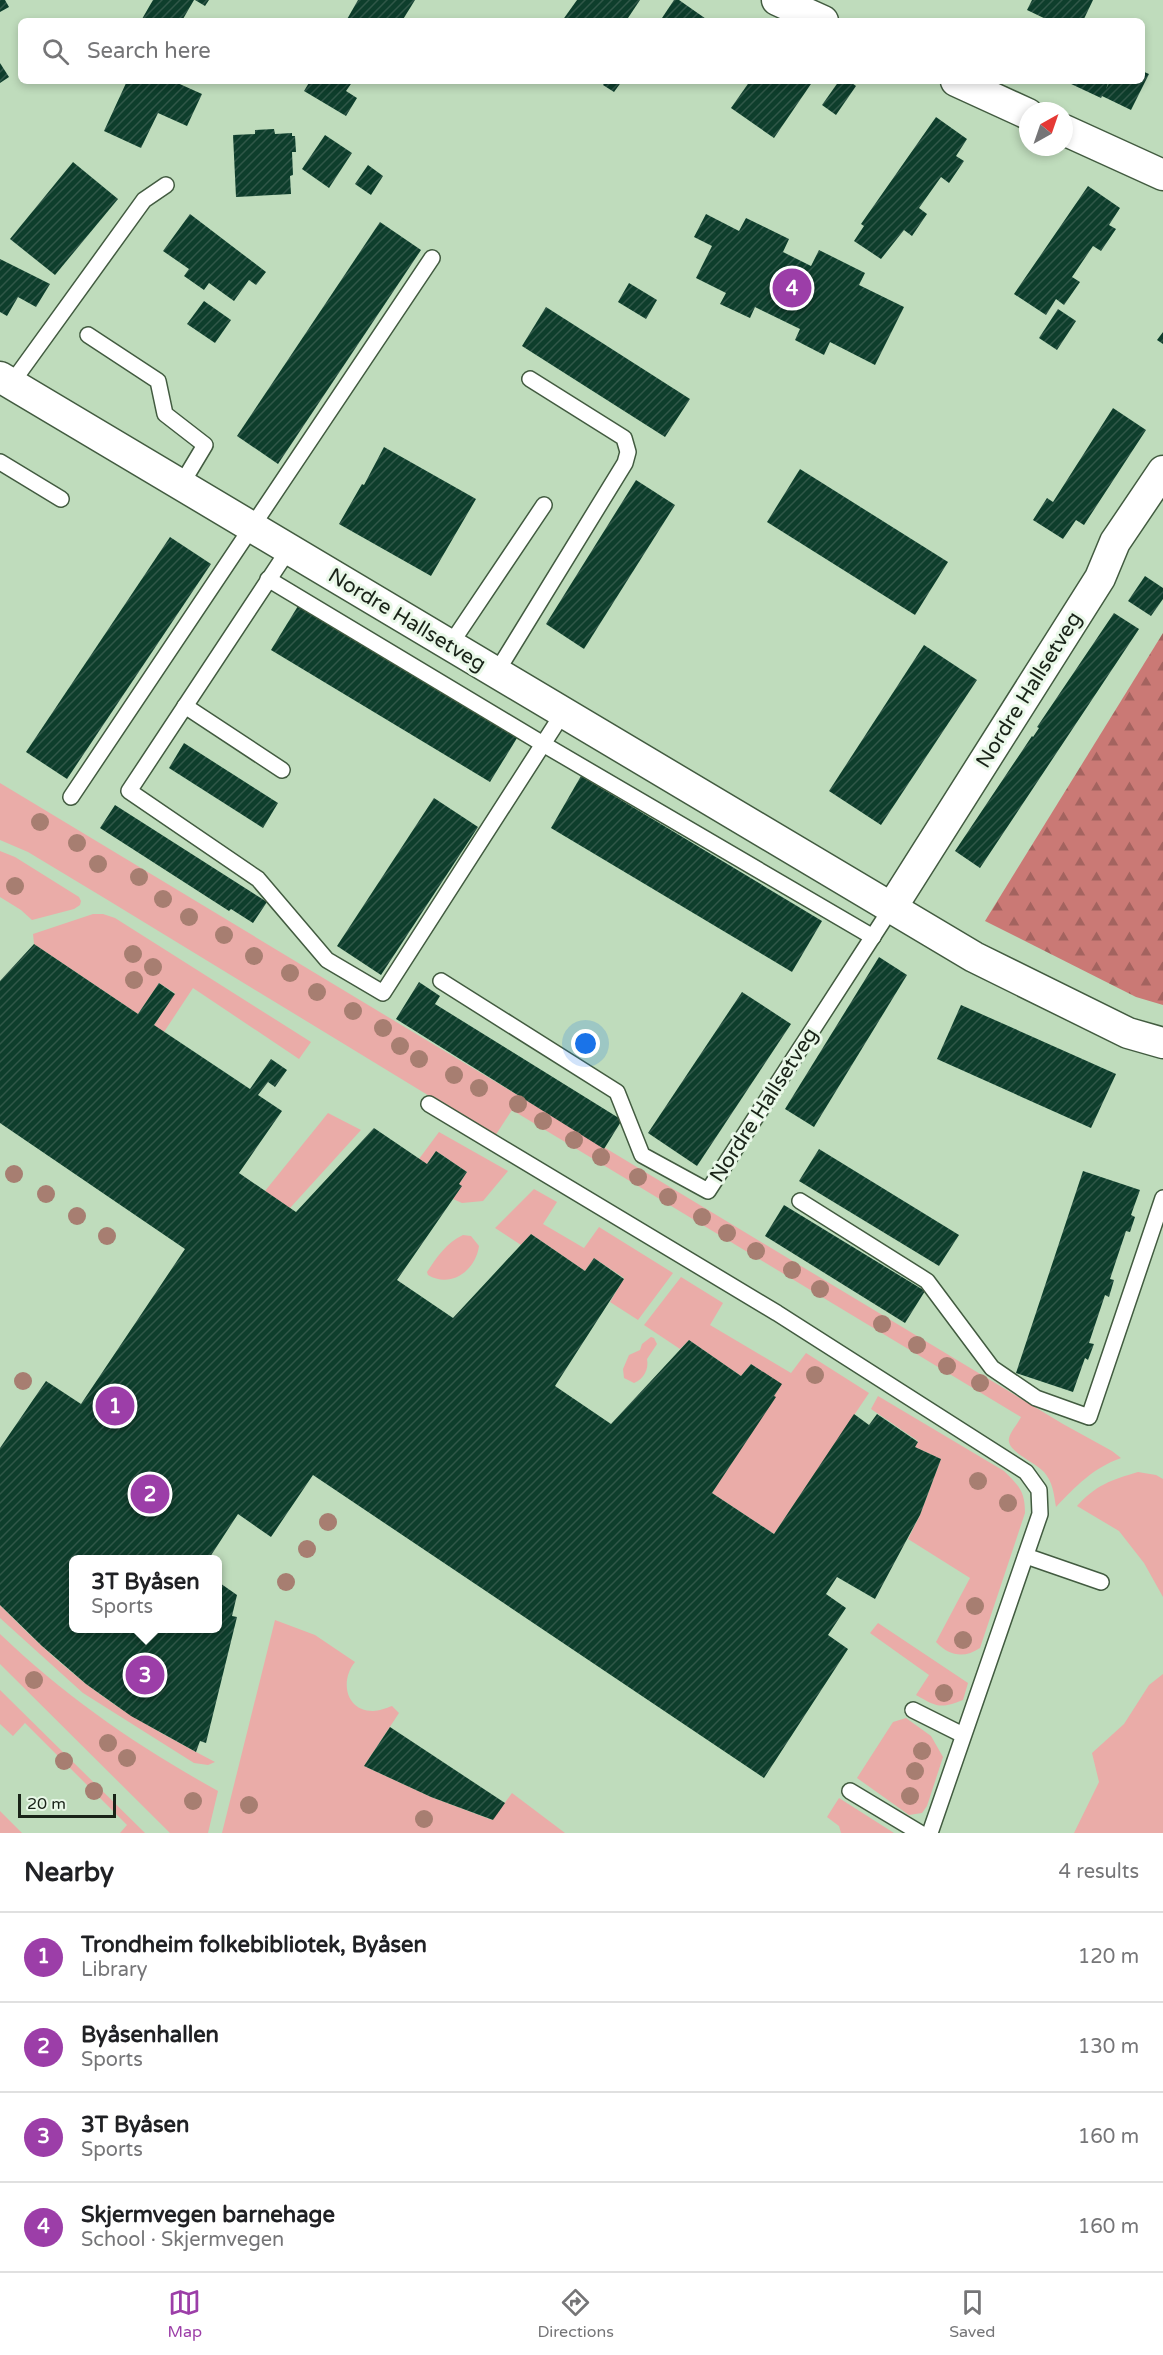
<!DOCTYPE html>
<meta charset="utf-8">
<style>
body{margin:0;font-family:"Varela Round",sans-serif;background:#f6f6f6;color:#202124}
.compass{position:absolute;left:1019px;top:102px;width:54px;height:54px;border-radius:50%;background:#fff;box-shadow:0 3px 9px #0003;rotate:40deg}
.scale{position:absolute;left:18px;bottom:15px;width:98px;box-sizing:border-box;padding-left:6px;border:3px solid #192318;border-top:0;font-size:16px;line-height:21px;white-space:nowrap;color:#192318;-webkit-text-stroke:4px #e9f8e8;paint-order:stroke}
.you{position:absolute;left:586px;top:1044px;width:21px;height:21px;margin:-15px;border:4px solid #fff;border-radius:50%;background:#1a73e8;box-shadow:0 0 0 9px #1a73e833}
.badge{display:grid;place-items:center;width:39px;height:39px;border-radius:50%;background:#9c3ea8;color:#fff;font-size:20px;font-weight:700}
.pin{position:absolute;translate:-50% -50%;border:3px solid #fff;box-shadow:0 2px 6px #0006}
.popup{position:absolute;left:69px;top:1555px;width:153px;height:78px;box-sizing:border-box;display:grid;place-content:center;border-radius:9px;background:#fff;filter:drop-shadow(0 2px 4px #0005);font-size:20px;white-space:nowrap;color:#757577}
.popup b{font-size:22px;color:#202124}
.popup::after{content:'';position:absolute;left:50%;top:100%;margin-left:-12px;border:12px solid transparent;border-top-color:#fff}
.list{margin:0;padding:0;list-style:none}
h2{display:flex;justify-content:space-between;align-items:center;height:78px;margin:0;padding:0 24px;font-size:26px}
h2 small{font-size:20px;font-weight:400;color:#757577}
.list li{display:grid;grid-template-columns:39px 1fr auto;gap:18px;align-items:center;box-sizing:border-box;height:90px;padding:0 24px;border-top:2px solid #e0e0e0}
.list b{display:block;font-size:22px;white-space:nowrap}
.list p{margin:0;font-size:20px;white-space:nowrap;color:#757577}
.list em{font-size:20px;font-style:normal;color:#757577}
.icon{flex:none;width:33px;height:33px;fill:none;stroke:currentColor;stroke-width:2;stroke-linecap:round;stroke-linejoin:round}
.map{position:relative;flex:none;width:1163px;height:1833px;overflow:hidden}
.search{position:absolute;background:#fff;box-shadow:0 3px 9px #0003;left:18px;right:18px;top:18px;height:66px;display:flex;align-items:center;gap:15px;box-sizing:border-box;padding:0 21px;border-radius:9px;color:#757577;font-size:22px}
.sheet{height:438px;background:#fff}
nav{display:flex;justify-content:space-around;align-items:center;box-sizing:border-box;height:84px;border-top:2px solid #e0e0e0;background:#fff;font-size:16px;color:#757577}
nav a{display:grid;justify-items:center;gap:3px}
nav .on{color:#9c3ea8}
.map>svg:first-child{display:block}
.grass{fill:#eaaca8}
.forest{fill:url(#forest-firs)}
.building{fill:url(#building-hatch)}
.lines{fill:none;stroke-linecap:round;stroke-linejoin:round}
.lane-casing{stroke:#425b40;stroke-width:18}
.street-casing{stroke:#425b40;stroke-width:33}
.lane{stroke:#fff;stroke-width:15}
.street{stroke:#fff;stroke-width:30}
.tree{fill:#a77e71}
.labels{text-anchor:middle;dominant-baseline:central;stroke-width:6;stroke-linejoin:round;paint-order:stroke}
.street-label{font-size:21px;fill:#192318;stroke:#e9f8e8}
</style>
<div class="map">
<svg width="1163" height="1833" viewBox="0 0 1163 1833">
<defs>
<pattern id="forest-firs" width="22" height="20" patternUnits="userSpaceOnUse" patternTransform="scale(1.5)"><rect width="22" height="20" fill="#ca7975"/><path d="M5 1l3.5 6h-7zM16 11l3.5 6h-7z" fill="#a3635f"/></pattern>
<pattern id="building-hatch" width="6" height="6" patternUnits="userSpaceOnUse" patternTransform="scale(1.5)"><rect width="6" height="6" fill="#0e3e2c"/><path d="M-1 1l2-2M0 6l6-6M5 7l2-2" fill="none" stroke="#305748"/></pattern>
</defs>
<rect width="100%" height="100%" fill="#bfdcbc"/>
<g class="grass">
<path d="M0 783 1063 1424 1112 1451 1121 1458C1093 1468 1076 1486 1056 1507 1054 1495 1053 1482 1044 1472 1036 1463 1011 1453 1009 1442 1007 1435 1018 1424 1021 1417L512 1110 495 1136 106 899 28 852 0 840Z"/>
<path d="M0 851 15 857 79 897 81 901 80 905 74 909 32 920 21 910 0 897Z"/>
<path d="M93 914H103L115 918 311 1042 299 1059 193 988 164 1032 154 1025 175 993 159 983 138 1014 34 944 33 934Z"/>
<path d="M328 1113 361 1130 290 1208 265 1191Z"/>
<path d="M439 1132 508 1171 483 1201 462 1203 453 1199 461 1186 459 1184 467 1172 436 1151 427 1164 419 1159Z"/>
<path d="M534 1189 557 1202 543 1224 584 1248 599 1227 673 1273 638 1320 610 1302 624 1278 594 1258 585 1271 531 1234 521 1245 495 1228Z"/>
<path d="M463 1235 471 1236 479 1246C476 1270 451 1289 428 1275L427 1272C437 1257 446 1243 463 1235Z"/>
<path d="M681 1277 723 1303 710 1325 791 1373 806 1353 869 1393 774 1534 712 1493 775 1397 774 1396 781 1384 751 1364 741 1376 689 1340 680 1349 644 1325Z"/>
<path d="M651 1337 654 1338 657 1344 647 1359C649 1369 644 1379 634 1383L624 1378 623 1369 629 1355 640 1350 642 1344Z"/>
<path d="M878 1396 1004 1471C1019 1486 1025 1491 1025 1513L980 1648C965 1658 950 1657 936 1642L970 1578 908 1539 920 1515 941 1459 915 1447 918 1441 871 1409Z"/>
<path d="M1138 1472 1156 1475 1163 1479V1597L1144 1563 1119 1531 1077 1506C1096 1485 1111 1480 1138 1472Z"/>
<path d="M0 1605C35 1641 72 1676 115 1705 147 1726 181 1744 215 1762L208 1765 194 1763 83 1693 0 1618Z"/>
<path d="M275 1620 315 1635 355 1662C340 1680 345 1711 373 1711 379 1711 386 1708 392 1706L399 1713 364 1766 431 1797 492 1820 512 1793 565 1833H222Z"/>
<path d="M878 1623 968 1683 963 1700C940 1709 937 1707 916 1695L929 1675 870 1633Z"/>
<path d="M0 1634C67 1698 137 1746 218 1791L208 1833H170L0 1664Z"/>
<path d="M1163 1674V1833H1074L1099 1782 1092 1753 1124 1724 1149 1685Z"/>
<path d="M0 1690 145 1833H120L127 1825 25 1723 13 1736 0 1724Z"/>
<path d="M906 1718 931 1736 943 1757 927 1806 922 1813 909 1815 857 1778 893 1722Z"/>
<path d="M839 1798 894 1833H841L839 1826 827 1817Z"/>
<path d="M0 1811 22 1833H0Z"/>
</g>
<path class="forest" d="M1163 633V1005L1136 997 985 921Z"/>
<g class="building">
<path d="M0 0H5L9 7 0 12Z"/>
<path d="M153 0H194L183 19 186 21H146L142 19Z"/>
<path d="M195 0H209L205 6Z"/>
<path d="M358 0H415L402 21H346Z"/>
<path d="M577 0H640L626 21H562Z"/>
<path d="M674 0H679L709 21H660Z"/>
<path d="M1032 0H1093L1083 21H1050L1027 10Z"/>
<path d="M0 63 9 77 0 83Z"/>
<path d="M1142 71 1149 74 1131 110 1102 96 1101 98 1069 83 1070 81H1109L1106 89 1110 81H1142Z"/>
<path d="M127 81H173L202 94 187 126 158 113 141 148 104 131Z"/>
<path d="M310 81H353L346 91 357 98 346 116 304 91Z"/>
<path d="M606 81H622L614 92 603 85Z"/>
<path d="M750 81H813L774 138 731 108Z"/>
<path d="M839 81H849L856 86 836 115 822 105Z"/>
<path d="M936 117 967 139 956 156 964 161 949 183 941 177 919 208 927 214 912 236 904 230 881 259 854 241 864 226 861 224Z"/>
<path d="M274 129 275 134 292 133V136H295L296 152H292L293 175 290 176 291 194 236 197 233 135 255 134V130Z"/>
<path d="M325 135 352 153 329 188 302 169Z"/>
<path d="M73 162 118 199 55 275 10 239Z"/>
<path d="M368 165 383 176 371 195 355 184Z"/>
<path d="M1088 186 1120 208 1109 225 1116 229 1101 251 1093 246 1072 277 1080 282 1064 305 1056 299 1046 315 1014 294Z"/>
<path d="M190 214 266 272 256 285 249 280 234 301 209 283 204 290 184 276 189 269 163 251Z"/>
<path d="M706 214 739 231 746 218 789 239 783 252 811 266 819 250 865 273 859 285 904 307 875 365 830 342 824 355 795 340 800 329 755 307 750 318 720 304 726 293 696 278 712 246 694 237Z"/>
<path d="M380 222 421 250 278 464 237 436Z"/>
<path d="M0 259 50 284 36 307 18 297 7 316 0 312Z"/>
<path d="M629 283 657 300 646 319 618 302Z"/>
<path d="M204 301 231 320 215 343 187 324Z"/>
<path d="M546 307 690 399 665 437 522 346Z"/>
<path d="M1058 309 1076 321 1057 350 1039 338Z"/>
<path d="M1163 332V344L1157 340Z"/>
<path d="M1113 408 1146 430 1084 525 1076 520 1063 539 1033 520 1047 498 1053 502Z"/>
<path d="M384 447 476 499 431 576 339 524 362 484 364 485Z"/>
<path d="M800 469 948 562 915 615 767 522Z"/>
<path d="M636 480 675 505 584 649 546 624Z"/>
<path d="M170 537 211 564 67 779 26 752Z"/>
<path d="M1145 576 1163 588V599L1151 616 1128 601Z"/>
<path d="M298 606 517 738 490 782 271 650Z"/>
<path d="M1114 613 1139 629 980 868 955 851 1032 736 1033 737 1039 728 1037 727Z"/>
<path d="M924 645 977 680 881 825 829 791Z"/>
<path d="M184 743 278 803 263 828 169 768Z"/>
<path d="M581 776 822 921 792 972 551 828Z"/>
<path d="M434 798 478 827 381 975 337 946Z"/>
<path d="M115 805 267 902 253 923 231 909 229 911 100 828Z"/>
<path d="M34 944 138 1014 159 983 175 994 154 1025 250 1089 271 1059 287 1070 275 1087 268 1082 258 1095 282 1111 239 1173 296 1212 374 1128 427 1164 436 1151 467 1172 459 1184 462 1186 397 1280 453 1318 531 1234 585 1271 594 1258 624 1279 555 1386 611 1424 689 1340 741 1376 751 1364 782 1384 774 1396 776 1397 712 1493 774 1534 854 1414 869 1425 877 1414 918 1442 915 1447 941 1459 920 1515 875 1599 837 1577 826 1594 846 1608 828 1635 848 1649 764 1778 313 1475 271 1537 238 1514 208 1560H73V1628H217V1581L237 1595 232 1616 237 1617 206 1743 200 1741 196 1752 131 1716 86 1684 42 1646 0 1605V1448L46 1381 81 1404 185 1249 0 1123V981Z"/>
<path d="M879 957 907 975 814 1127 785 1109Z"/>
<path d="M419 982 440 996 435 1004 622 1120 604 1149 396 1019Z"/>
<path d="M742 992 791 1024 697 1166 648 1133Z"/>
<path d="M961 1005 1116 1074 1091 1128 937 1059Z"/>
<path d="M819 1149 959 1235 939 1266 799 1181Z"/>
<path d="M1083 1171 1140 1190 1131 1215 1135 1217 1130 1232 1126 1231 1110 1279 1114 1280 1109 1297 1105 1295 1089 1343 1094 1344 1088 1360 1085 1358 1073 1392 1016 1373Z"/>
<path d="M784 1205 925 1291 905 1323 765 1236Z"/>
<path d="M390 1727 505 1803 493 1820 431 1797 364 1766Z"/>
</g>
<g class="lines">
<defs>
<g id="lane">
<path d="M88 335 158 381 165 414 205 445 181 485"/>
<path d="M11 384 144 200 166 185"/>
<path d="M0 462 61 499"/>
<path d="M289 549 129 791 258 879 327 960 383 993 563 713"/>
<path d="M268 579 543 744 873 937"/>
<path d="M450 645 544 505"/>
<path d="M496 673 625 463 628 452 624 438 530 379"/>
<path d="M185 706 282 770"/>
<path d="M71 797 432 258"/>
<path d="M441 981 617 1092 642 1155 708 1191 892 907"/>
<path d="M429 1104 777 1313 1026 1472 1039 1490 1040 1514 930 1833"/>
<path d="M800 1201 927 1281 992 1368 1036 1398 1089 1417 1163 1198"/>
<path d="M1026 1556 1101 1582"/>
<path d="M913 1710 963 1735"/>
<path d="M850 1791 920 1833"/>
</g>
<g id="street">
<path d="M777 0 823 21"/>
<path d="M956 81 1028 114"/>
<path d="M1064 130 1163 175"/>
<path d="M0 377 974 957 1128 1033 1163 1043"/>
<path d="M892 907 1100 578 1115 542 1163 471"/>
</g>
</defs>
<use href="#lane" class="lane-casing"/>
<use href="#street" class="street-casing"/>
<use href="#lane" class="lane"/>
<use href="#street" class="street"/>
</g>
<g class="tree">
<circle cx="40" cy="822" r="9"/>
<circle cx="77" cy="843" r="9"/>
<circle cx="98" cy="864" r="9"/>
<circle cx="139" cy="877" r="9"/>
<circle cx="15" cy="886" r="9"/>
<circle cx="163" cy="899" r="9"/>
<circle cx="189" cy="917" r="9"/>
<circle cx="224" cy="935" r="9"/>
<circle cx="133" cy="954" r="9"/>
<circle cx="254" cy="956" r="9"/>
<circle cx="153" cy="967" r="9"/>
<circle cx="290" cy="973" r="9"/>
<circle cx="134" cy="980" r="9"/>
<circle cx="317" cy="992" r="9"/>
<circle cx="353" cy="1011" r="9"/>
<circle cx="383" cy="1028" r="9"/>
<circle cx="400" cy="1046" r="9"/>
<circle cx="419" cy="1059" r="9"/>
<circle cx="454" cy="1075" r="9"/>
<circle cx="479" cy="1088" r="9"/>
<circle cx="518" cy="1104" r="9"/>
<circle cx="543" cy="1121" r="9"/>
<circle cx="574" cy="1140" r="9"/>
<circle cx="601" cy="1157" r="9"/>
<circle cx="14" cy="1174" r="9"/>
<circle cx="638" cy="1177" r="9"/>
<circle cx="46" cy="1194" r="9"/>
<circle cx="668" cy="1197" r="9"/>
<circle cx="77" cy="1216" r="9"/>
<circle cx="702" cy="1217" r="9"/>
<circle cx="727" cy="1233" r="9"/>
<circle cx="107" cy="1236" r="9"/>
<circle cx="756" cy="1251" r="9"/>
<circle cx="792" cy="1270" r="9"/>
<circle cx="820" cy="1289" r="9"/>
<circle cx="882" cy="1324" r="9"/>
<circle cx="917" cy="1345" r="9"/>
<circle cx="947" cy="1366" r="9"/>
<circle cx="815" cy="1375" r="9"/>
<circle cx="23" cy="1381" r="9"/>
<circle cx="980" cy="1383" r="9"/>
<circle cx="978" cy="1481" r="9"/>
<circle cx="1008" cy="1503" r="9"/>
<circle cx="328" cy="1522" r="9"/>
<circle cx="307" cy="1549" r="9"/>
<circle cx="286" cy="1582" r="9"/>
<circle cx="975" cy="1606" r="9"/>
<circle cx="963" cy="1640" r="9"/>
<circle cx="34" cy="1680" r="9"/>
<circle cx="944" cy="1693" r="9"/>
<circle cx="108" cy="1743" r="9"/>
<circle cx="922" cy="1751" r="9"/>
<circle cx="127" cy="1758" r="9"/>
<circle cx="64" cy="1761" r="9"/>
<circle cx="915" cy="1771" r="9"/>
<circle cx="94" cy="1791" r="9"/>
<circle cx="910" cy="1796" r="9"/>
<circle cx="193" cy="1801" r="9"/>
<circle cx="249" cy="1805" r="9"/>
<circle cx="424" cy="1819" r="9"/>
</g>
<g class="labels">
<g class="street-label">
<text transform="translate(407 620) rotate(31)">Nordre Hallsetveg</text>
<text transform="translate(1029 690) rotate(-58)">Nordre Hallsetveg</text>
<text transform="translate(764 1105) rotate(-57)">Nordre Hallsetveg</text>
</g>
</g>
</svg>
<svg class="compass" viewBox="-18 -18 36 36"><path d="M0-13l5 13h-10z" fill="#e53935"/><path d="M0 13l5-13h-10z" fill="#757577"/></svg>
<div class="scale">20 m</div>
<div class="you"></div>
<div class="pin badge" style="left:115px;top:1406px">1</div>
<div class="pin badge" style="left:150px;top:1494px">2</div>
<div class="pin badge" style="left:145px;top:1675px">3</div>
<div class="popup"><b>3T Byåsen</b>Sports</div>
<div class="pin badge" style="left:792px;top:288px">4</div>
<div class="search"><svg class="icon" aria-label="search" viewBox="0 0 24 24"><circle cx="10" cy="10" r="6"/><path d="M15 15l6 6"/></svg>Search here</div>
</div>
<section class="sheet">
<h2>Nearby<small>4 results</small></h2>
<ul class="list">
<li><span class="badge">1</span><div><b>Trondheim folkebibliotek, Byåsen</b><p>Library</p></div><em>120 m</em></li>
<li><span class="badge">2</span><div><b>Byåsenhallen</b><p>Sports</p></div><em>130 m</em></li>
<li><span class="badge">3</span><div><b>3T Byåsen</b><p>Sports</p></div><em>160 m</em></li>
<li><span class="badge">4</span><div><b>Skjermvegen barnehage</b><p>School · Skjermvegen</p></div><em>160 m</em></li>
</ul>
</section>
<nav>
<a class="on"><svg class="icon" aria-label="map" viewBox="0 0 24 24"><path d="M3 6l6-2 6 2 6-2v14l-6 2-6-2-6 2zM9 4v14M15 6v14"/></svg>Map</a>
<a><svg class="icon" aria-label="directions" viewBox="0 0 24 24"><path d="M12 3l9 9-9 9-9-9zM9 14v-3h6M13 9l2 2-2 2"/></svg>Directions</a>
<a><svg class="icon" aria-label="saved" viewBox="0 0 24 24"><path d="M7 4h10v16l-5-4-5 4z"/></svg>Saved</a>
</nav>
